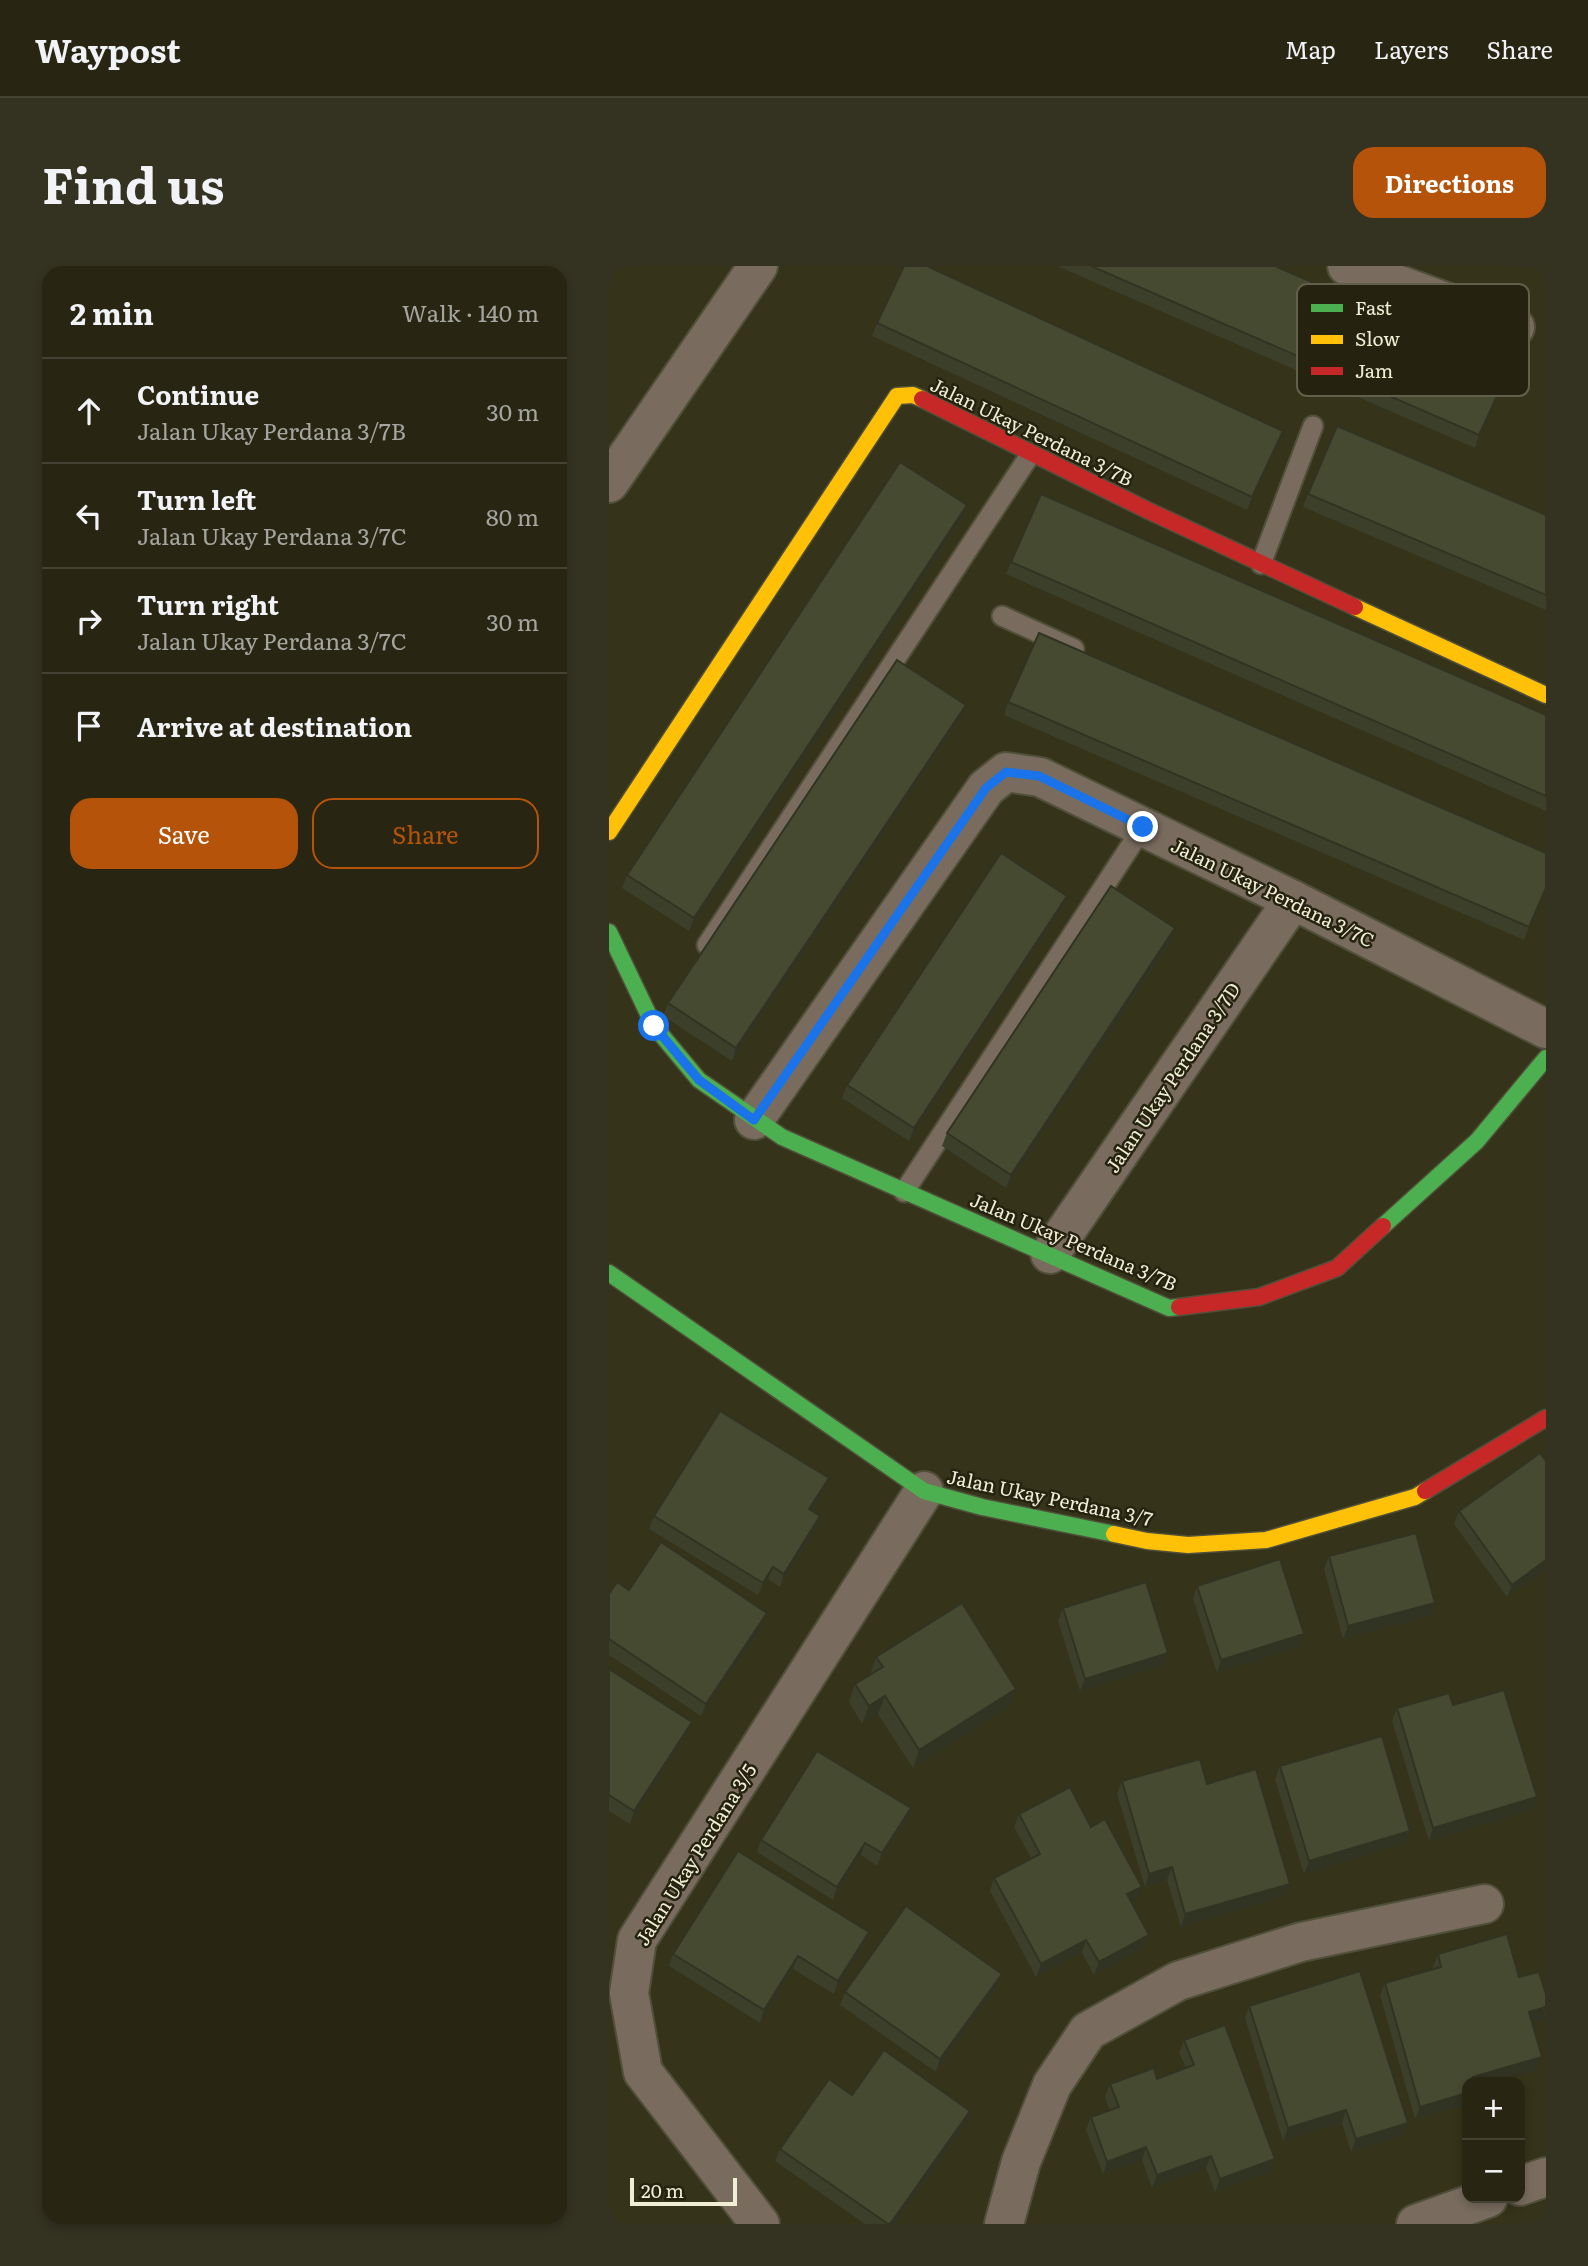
<!DOCTYPE html>
<meta charset="utf-8">
<style>
body{margin:0;font-family:Literata,serif;background:#343221;color:#f1f3f6}
.controls{position:absolute;right:21px;bottom:21px;display:grid;overflow:hidden;border-radius:14px;box-shadow:0 4px 10px #0003}
.controls button{width:63px;height:63px;display:grid;place-items:center;padding:0;border:0;border-bottom:2px solid #444333;background:#282613;color:#f1f3f6;font:35px sans-serif}
.scale{position:absolute;left:21px;bottom:18px;width:107px;box-sizing:border-box;padding-left:7px;border:4px solid #f0eed5;border-top:0;font-size:19px;line-height:24px;white-space:nowrap;color:#f0eed5;-webkit-text-stroke:5px #252310;paint-order:stroke}
.stop{position:absolute;width:21px;height:21px;margin:-16px;border:5px solid #1a73e8;border-radius:50%;background:#fff}
.stop.end{background:#1a73e8;border-color:#fff;box-shadow:0 2px 7px #0008}
.list{margin:0;padding:0;list-style:none}
h2{display:flex;justify-content:space-between;align-items:center;height:91px;margin:0;padding:0 28px;font-size:30px}
h2 small{font-size:23px;font-weight:400;color:#a5a5a0}
.list li{display:grid;grid-template-columns:46px 1fr auto;gap:21px;align-items:center;box-sizing:border-box;height:105px;padding:0 28px;border-top:2px solid #444333}
.list b{display:block;font-size:26px;white-space:nowrap}
.list p{margin:0;font-size:23px;white-space:nowrap;color:#a5a5a0}
.list em{font-size:23px;font-style:normal;color:#a5a5a0}
.actions{display:flex;gap:14px;padding:21px 28px}
.actions a{flex:1;padding:16px 0;border:2px solid #b45309;border-radius:21px;text-align:center;font-size:24px;color:#b45309}
.actions .main{background:#b45309;color:#fff}
.icon{flex:none;width:38px;height:38px;fill:none;stroke:currentColor;stroke-width:2;stroke-linecap:round;stroke-linejoin:round}
.map{position:relative;flex:none;width:937px;height:1958px;overflow:hidden;border-radius:21px}
header{display:flex;align-items:center;gap:42px;box-sizing:border-box;height:98px;padding:0 35px;background:#282613;border-bottom:2px solid #444333}
header strong{font-size:33px}
nav{display:flex;gap:38px;margin-inline-start:auto;font-size:24px}
.intro{display:flex;align-items:center;justify-content:space-between;box-sizing:border-box;height:168px;padding:0 42px}
h1{margin:0;font-size:49px}
.button{padding:18px 32px;border-radius:21px;background:#b45309;color:#fff;font-size:24px;font-weight:700}
main{display:flex;gap:42px;padding:0 42px}
aside{flex:1;background:#282613;border-radius:21px;box-shadow:0 4px 10px #0003}
.map>svg:first-child{display:block}
.lines{fill:none;stroke-linecap:round;stroke-linejoin:round}
.lane-casing{stroke:#504f3a;stroke-width:23}
.street-casing{stroke:#504f3a;stroke-width:42}
.fast-casing{stroke:#504f3a;stroke-width:19}
.slow-casing{stroke:#504f3a;stroke-width:19}
.jam-casing{stroke:#504f3a;stroke-width:19}
.lane{stroke:#796c5f;stroke-width:19}
.street{stroke:#796c5f;stroke-width:38}
.fast{stroke:#4caf50;stroke-width:16}
.slow{stroke:#ffc107;stroke-width:16}
.jam{stroke:#c62828;stroke-width:16}
.wall{fill:#3c402a}
.shaded-wall{fill:#313422}
.building{fill:#464a31;stroke:#313422;stroke-width:2}
.route{stroke:#1a73e8;stroke-width:9}
.labels{text-anchor:middle;dominant-baseline:central;stroke-width:5;stroke-linejoin:round;paint-order:stroke}
.street-label{font-size:19px;fill:#f0eed5;stroke:#252310}
.key{fill:#252310;stroke:#62604b;stroke-width:2}
.key-label{font-size:19px;fill:#f0eed5}
</style>
<header>
<strong>Waypost</strong>
<nav><a>Map</a><a>Layers</a><a>Share</a></nav>
</header>
<div class="intro"><h1>Find us</h1><a class="button">Directions</a></div>
<main>
<aside>
<h2>2 min<small>Walk · 140 m</small></h2>
<ul class="list">
<li><svg class="icon" aria-label="ahead" viewBox="0 0 24 24"><path d="M12 20V5M6 11l6-6 6 6"/></svg><div><b>Continue</b><p>Jalan Ukay Perdana 3/7B</p></div><em>30 m</em></li>
<li><svg class="icon" aria-label="left" viewBox="0 0 24 24"><path d="M17 20v-9H6M10 6l-5 5 5 5"/></svg><div><b>Turn left</b><p>Jalan Ukay Perdana 3/7C</p></div><em>80 m</em></li>
<li><svg class="icon" aria-label="right" viewBox="0 0 24 24"><path d="M7 20v-9h11M14 6l5 5-5 5"/></svg><div><b>Turn right</b><p>Jalan Ukay Perdana 3/7C</p></div><em>30 m</em></li>
<li><svg class="icon" aria-label="arrive" viewBox="0 0 24 24"><path d="M6 21V4h12l-3 4 3 4H6"/></svg><div><b>Arrive at destination</b></div></li>
</ul>
<div class="actions"><a class="main">Save</a><a>Share</a></div>
</aside>
<div class="map">
<svg width="937" height="1958" viewBox="0 0 937 1958">
<rect width="100%" height="100%" fill="#353319"/>
<g class="lines">
<defs>
<g id="lane">
<path d="M652 298 704 160"/>
<path d="M393 350 465 383"/>
<path d="M98 679 421 189"/>
<path d="M295 926 534 561"/>
</g>
<g id="street">
<path d="M738 0 906 61"/>
<path d="M0 217 149 0"/>
<path d="M145 854 377 522 397 506 431 511 684 634 937 763"/>
<path d="M441 988 684 634"/>
<path d="M911 1920 937 1911"/>
<path d="M151 1958 34 1806 20 1727 28 1674 315 1225"/>
<path d="M395 1958 412 1896 443 1819 479 1765 569 1715 692 1676 875 1638"/>
<path d="M807 1958 879 1932"/>
</g>
<g id="fast">
<path d="M0 666 45 760 90 814 173 871 560 1042 570 1041"/>
<path d="M774 960 868 875 937 792"/>
<path d="M0 1007 315 1225 373 1241 505 1268"/>
</g>
<g id="slow">
<path d="M746 341 937 429"/>
<path d="M0 566 288 130 304 129 313 133"/>
<path d="M505 1268 538 1275 579 1279 657 1274 806 1231 816 1225"/>
</g>
<g id="jam">
<path d="M313 133 540 245 746 341"/>
<path d="M570 1041 650 1031 728 1002 774 960"/>
<path d="M816 1225 937 1152"/>
</g>
</defs>
<use href="#lane" class="lane-casing"/>
<use href="#street" class="street-casing"/>
<use href="#fast" class="fast-casing"/>
<use href="#slow" class="slow-casing"/>
<use href="#jam" class="jam-casing"/>
<use href="#lane" class="lane"/>
<use href="#street" class="street"/>
<use href="#fast" class="fast"/>
<use href="#slow" class="slow"/>
<use href="#jam" class="jam"/>
</g>
<g class="wall">
<path d="M448 0H666L901 102 866 182Z"/>
<path d="M268 57 669 178 638 244 263 70Z"/>
<path d="M699 228 937 249V344L694 241Z"/>
<path d="M353 252 80 665 13 622 18 609Z"/>
<path d="M402 296 937 449V545L397 308Z"/>
<path d="M399 436 937 587V624L915 674 395 449Z"/>
<path d="M352 452 123 795 54 750 59 737Z"/>
<path d="M458 630 453 643 300 875 233 832 238 819Z"/>
<path d="M566 662 562 675 397 922 333 880 338 867Z"/>
<path d="M937 1195V1304L898 1331 845 1258 850 1245Z"/>
<path d="M215 1225 203 1245 211 1250 207 1262 171 1321 159 1313 149 1329 40 1263 45 1250Z"/>
<path d="M720 1290 822 1350 734 1373 715 1303Z"/>
<path d="M588 1320 691 1381 608 1407 584 1333Z"/>
<path d="M20 1324 154 1360 92 1450 0 1389V1328Z"/>
<path d="M454 1342 554 1400 471 1425 449 1355Z"/>
<path d="M267 1391 400 1441 304 1502 269 1448 253 1458 240 1436 246 1418 261 1409Z"/>
<path d="M0 1403 83 1456 78 1468 21 1558 0 1545Z"/>
<path d="M844 1439 928 1531 924 1544 820 1575 783 1455 788 1442Z"/>
<path d="M671 1500 797 1577 695 1608 666 1513Z"/>
<path d="M513 1515 598 1518 676 1630 572 1661 558 1614 536 1621 508 1528Z"/>
<path d="M302 1542 297 1554 268 1600 252 1589 224 1634 148 1586 152 1574Z"/>
<path d="M410 1548 482 1561 528 1633 522 1636 535 1682 485 1709 473 1687 427 1711 381 1625 385 1612 422 1592 405 1561Z"/>
<path d="M255 1678 225 1728 184 1703 151 1757 60 1700 64 1688Z"/>
<path d="M829 1688 910 1711 937 1728V1750L936 1753 923 1756 928 1804 858 1816V1839L806 1853 771 1729 776 1717 825 1703 824 1701Z"/>
<path d="M388 1721 327 1806 231 1739 236 1726Z"/>
<path d="M640 1740 799 1857 794 1869 742 1886 733 1857 674 1875 636 1752Z"/>
<path d="M575 1774 661 1906 606 1926 597 1902 543 1922 533 1894 494 1908 477 1864 482 1851 501 1844 496 1831 501 1818 548 1813 577 1802 570 1787Z"/>
<path d="M243 1829 357 1858 286 1958H256L166 1895 171 1883Z"/>
</g>
<g class="shaded-wall">
<path d="M901 102 896 115 866 182 870 169Z"/>
<path d="M674 165 669 178 638 244 643 231Z"/>
<path d="M358 239 353 252 80 665 85 652Z"/>
<path d="M357 439 352 452 123 795 127 782Z"/>
<path d="M937 622V624L915 674 920 661Z"/>
<path d="M458 630 453 643 300 875 305 862Z"/>
<path d="M566 662 562 675 397 922 402 909Z"/>
<path d="M220 1212 215 1225 196 1256 200 1243Z"/>
<path d="M211 1250 207 1262 171 1321 175 1308Z"/>
<path d="M937 1294V1304L898 1331 903 1319Z"/>
<path d="M164 1301 159 1313 149 1329 154 1317Z"/>
<path d="M826 1337 822 1350 734 1373 739 1360Z"/>
<path d="M158 1347 154 1360 92 1450 97 1438Z"/>
<path d="M695 1368 691 1381 608 1407 612 1394Z"/>
<path d="M559 1387 554 1400 471 1425 476 1413Z"/>
<path d="M407 1423 400 1441 304 1502 310 1484Z"/>
<path d="M276 1430 269 1448 253 1458 260 1440Z"/>
<path d="M83 1456 78 1468 21 1558 25 1545Z"/>
<path d="M928 1531 924 1544 820 1575 824 1562Z"/>
<path d="M302 1542 297 1554 268 1600 273 1587Z"/>
<path d="M801 1565 797 1577 695 1608 700 1595Z"/>
<path d="M256 1577 252 1589 224 1634 228 1621Z"/>
<path d="M563 1601 558 1614 536 1621 540 1608Z"/>
<path d="M681 1618 676 1630 572 1661 576 1648Z"/>
<path d="M533 1621 528 1633 514 1641 518 1628Z"/>
<path d="M260 1666 255 1678 225 1728 229 1715Z"/>
<path d="M540 1669 535 1682 485 1709 490 1696Z"/>
<path d="M477 1674 473 1687 427 1711 432 1698Z"/>
<path d="M189 1690 184 1703 151 1757 155 1744Z"/>
<path d="M393 1708 388 1721 327 1806 331 1793Z"/>
<path d="M937 1741 936 1753 915 1759 920 1746Z"/>
<path d="M933 1791 928 1804 885 1816H862L864 1811Z"/>
<path d="M858 1827V1839L806 1853 811 1841Z"/>
<path d="M737 1844 733 1857 674 1875 679 1862Z"/>
<path d="M361 1845 357 1858 286 1958H281Z"/>
<path d="M799 1857 794 1869 742 1886 747 1873Z"/>
<path d="M537 1881 533 1894 494 1908 498 1896Z"/>
<path d="M602 1890 597 1902 543 1922 548 1909Z"/>
<path d="M666 1893 661 1906 606 1926 611 1913Z"/>
</g>
<g class="building">
<path d="M295 0H318L674 165 643 231 268 57Z"/>
<path d="M482 0H666L901 102 870 169Z"/>
<path d="M728 160 937 249V329L699 228Z"/>
<path d="M291 196 358 239 85 652 18 609Z"/>
<path d="M432 228 937 449V530L402 296Z"/>
<path d="M430 367 937 587V622L920 661 399 436Z"/>
<path d="M288 394 357 439 127 782 59 737Z"/>
<path d="M392 587 458 630 305 862 238 819Z"/>
<path d="M502 620 566 662 402 909 338 867Z"/>
<path d="M111 1145 220 1212 200 1243 211 1250 175 1308 164 1301 154 1317 45 1250Z"/>
<path d="M931 1187 937 1195V1294L903 1319 850 1245Z"/>
<path d="M807 1267 826 1337 739 1360 720 1290Z"/>
<path d="M52 1276 158 1347 97 1438 0 1373V1328L8 1316 20 1324Z"/>
<path d="M671 1293 695 1368 612 1394 588 1320Z"/>
<path d="M537 1316 559 1387 476 1413 454 1342Z"/>
<path d="M353 1337 407 1423 310 1484 276 1430 260 1440 246 1418 274 1401 267 1391Z"/>
<path d="M0 1403 83 1456 25 1545 0 1529Z"/>
<path d="M895 1424 928 1531 824 1562 788 1442 840 1427 844 1439Z"/>
<path d="M773 1470 801 1565 700 1595 671 1500Z"/>
<path d="M208 1485 302 1542 273 1587 256 1577 228 1621 152 1574Z"/>
<path d="M591 1493 598 1518 647 1503 681 1618 576 1648 563 1601 540 1608 513 1515Z"/>
<path d="M461 1521 482 1561 496 1553 533 1621 518 1628 540 1669 490 1696 477 1674 432 1698 385 1612 431 1588 410 1548Z"/>
<path d="M129 1585 260 1666 229 1715 189 1690 155 1744 64 1688Z"/>
<path d="M297 1640 393 1708 331 1793 236 1726Z"/>
<path d="M898 1668 910 1711 930 1706 937 1728V1741L920 1746 933 1791 864 1811 865 1816H858V1827L811 1841 776 1717 832 1701 829 1688Z"/>
<path d="M751 1705 799 1857 747 1873 737 1844 679 1862 640 1740Z"/>
<path d="M616 1759 666 1893 611 1913 602 1890 548 1909 537 1881 498 1896 482 1851 510 1841 501 1818 545 1802 548 1813 585 1799 575 1774Z"/>
<path d="M275 1784 361 1845 281 1958H279L171 1883 220 1813 243 1829Z"/>
</g>
<g class="lines">
<path class="route" d="M45 760 90 814 145 854 377 522 397 506 430 510 534 561"/>
</g>
<g class="labels">
<g class="street-label">
<text transform="translate(423 165) rotate(26)">Jalan Ukay Perdana 3/7B</text>
<text transform="translate(664 626) rotate(26)">Jalan Ukay Perdana 3/7C</text>
<text transform="translate(563 811) rotate(-56)">Jalan Ukay Perdana 3/7D</text>
<text transform="translate(465 975) rotate(23)">Jalan Ukay Perdana 3/7B</text>
<text transform="translate(441 1231) rotate(12)">Jalan Ukay Perdana 3/7</text>
<text transform="translate(86 1588) rotate(-58)">Jalan Ukay Perdana 3/5</text>
</g>
</g>
<rect x="688" y="18" width="232" height="112" rx="10" class="key"/>
<rect x="702" y="38" width="32" height="8" fill="#4caf50"/>
<rect x="702" y="69" width="32" height="9" fill="#ffc107"/>
<rect x="702" y="101" width="32" height="8" fill="#c62828"/>
<g class="key-label">
<text x="746" y="49">Fast</text>
<text x="746" y="80">Slow</text>
<text x="746" y="112">Jam</text>
</g>
</svg>
<div class="controls">
<button>+</button>
<button>−</button>
</div>
<div class="scale">20 m</div>
<div class="stop" style="left:45px;top:760px"></div>
<div class="stop end" style="left:534px;top:561px"></div>
</div>
</main>
